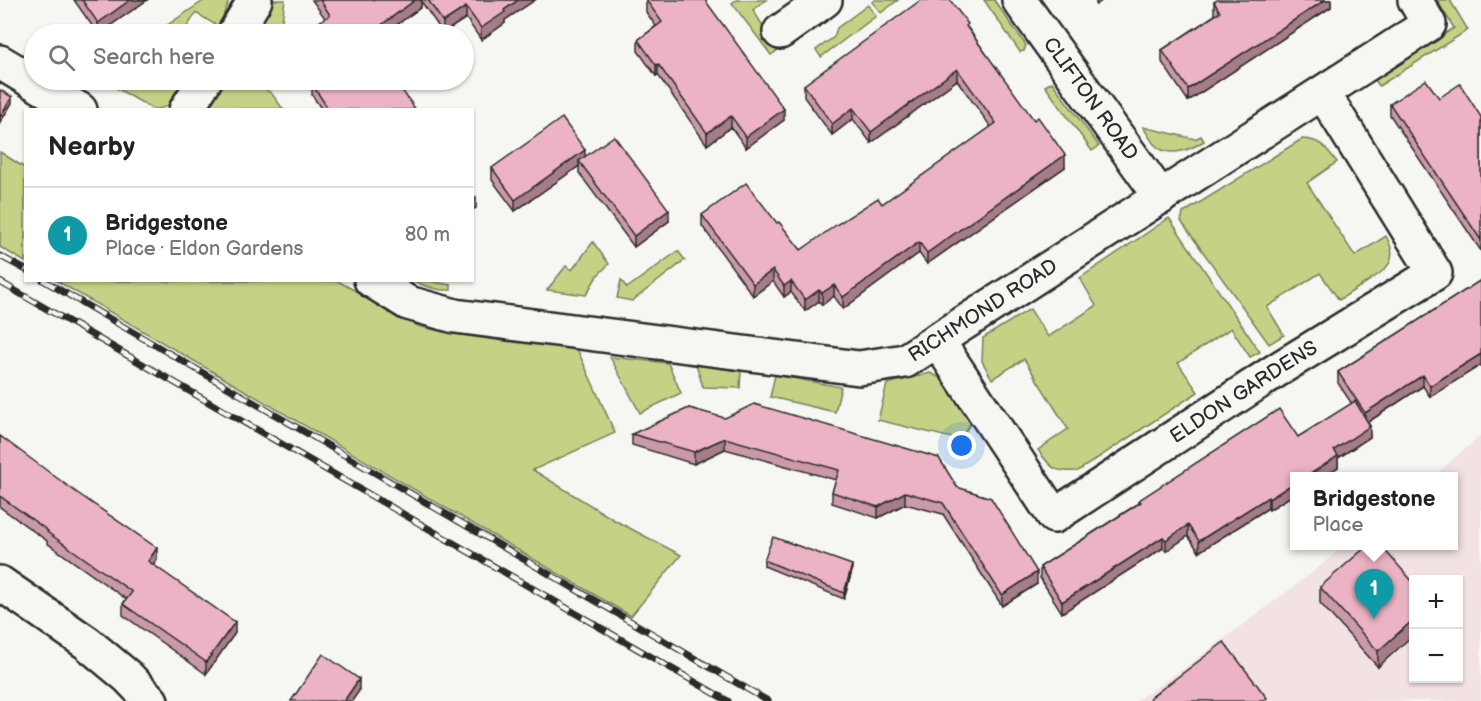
<!DOCTYPE html>
<meta charset="utf-8">
<style>
body{margin:0;font-family:"Balsamiq Sans",sans-serif;background:#f6f6f6;color:#222}
.controls{position:absolute;right:18px;bottom:18px;display:grid;overflow:hidden;border-radius:0px;box-shadow:0 2px 4px #0004}
.controls button{width:54px;height:54px;display:grid;place-items:center;padding:0;border:0;border-bottom:2px solid #e0e0e0;background:#fff;color:#222;font:30px sans-serif}
.you{position:absolute;left:962px;top:446px;width:21px;height:21px;margin:-15px;border:4px solid #fff;border-radius:50%;background:#1a73e8;box-shadow:0 0 0 9px #1a73e833}
.badge{display:grid;place-items:center;width:39px;height:39px;border-radius:50%;background:#0b8043;color:#fff;font-size:20px;font-weight:700}
.pin{position:absolute;translate:-50% -50px;filter:drop-shadow(0 2px 3px #0008)}
.pin::after{content:'';position:absolute;top:32px;width:21px;height:18px;background:inherit;clip-path:polygon(0 0,100% 0,50% 100%)}
.popup{position:absolute;left:1290px;top:472px;width:168px;height:78px;box-sizing:border-box;display:grid;place-content:center;border-radius:0px;background:#fff;filter:drop-shadow(0 2px 4px #0005);font-size:20px;white-space:nowrap;color:#767676}
.popup b{font-size:22px;color:#222}
.popup::after{content:'';position:absolute;left:50%;top:100%;margin-left:-12px;border:12px solid transparent;border-top-color:#fff}
.list{margin:0;padding:0;list-style:none}
h2{display:flex;justify-content:space-between;align-items:center;height:78px;margin:0;padding:0 24px;font-size:26px}
h2 small{font-size:20px;font-weight:400;color:#767676}
.list li{display:grid;grid-template-columns:39px 1fr auto;gap:18px;align-items:center;box-sizing:border-box;height:96px;padding:0 24px;border-top:2px solid #e0e0e0}
.list b{display:block;font-size:22px;white-space:nowrap}
.list p{margin:0;font-size:20px;white-space:nowrap;color:#767676}
.list em{font-size:20px;font-style:normal;color:#767676}
.icon{flex:none;width:33px;height:33px;fill:none;stroke:currentColor;stroke-width:2;stroke-linecap:round;stroke-linejoin:round}
.map{position:relative;flex:none;width:1481px;height:701px;overflow:hidden}
.search{position:absolute;background:#fff;box-shadow:0 2px 4px #0004;left:24px;top:24px;width:450px;height:66px;display:flex;align-items:center;gap:15px;box-sizing:border-box;padding:0 21px;border-radius:33px;color:#767676;font-size:22px}
.panel{position:absolute;background:#fff;box-shadow:0 2px 4px #0004;left:24px;top:108px;width:450px;height:174px;border-radius:0px}
.map>svg:first-child{display:block}
.built{fill:#f3e2e4;fill-rule:evenodd}
.green{fill:#c4d286;stroke:#787e58;stroke-width:1.5}
.lines{fill:none;stroke-linecap:round;stroke-linejoin:round}
.minor-casing{stroke:#2b2b2b;stroke-width:38}
.minor{stroke:#f6f6f2;stroke-width:33}
.rail-casing{stroke:#2b2b2b;stroke-width:7}
.rail{stroke:#f6f6f2;stroke-width:4.5;stroke-dasharray:14;stroke-linecap:butt}
.wall{fill:#cb9aa9;stroke:#2b2b2b;stroke-width:1.5}
.shaded-wall{fill:#a57d89;stroke:#2b2b2b;stroke-width:1.5}
.building{fill:#ecb3c4;stroke:#2b2b2b;stroke-width:1.5}
.labels{text-anchor:middle;dominant-baseline:central;stroke-width:4.5;stroke-linejoin:round;paint-order:stroke}
.street-label{font-size:20px;fill:#2b2b2b;stroke:#f6f6f2}
</style>
<div class="map">
<svg width="1481" height="701" viewBox="0 0 1481 701">
<rect width="100%" height="100%" fill="#f6f6f2"/>
<filter id="ink" filterUnits="userSpaceOnUse"><feTurbulence type="fractalNoise" baseFrequency=".0167" numOctaves="2"/><feDisplacementMap in="SourceGraphic" scale="12" xChannelSelector="R" yChannelSelector="G"/><feConvolveMatrix kernelMatrix="1 2 1 2 8 2 1 2 1" color-interpolation-filters="sRGB"/></filter>
<g filter="url(#ink)">
<path class="built" d="M1481 435V701H1135L1182 670 1309 575 1344 546H1454V476H1434ZM1414 580H1458V678H1414Z"/>
<g class="green">
<path d="M205 0H227L228 3 219 27 196 13 183 33 185 34H154Z"/>
<path d="M271 0H285L280 34H250Z"/>
<path d="M736 0H766L753 10 778 50 771 55 732 3Z"/>
<path d="M875 0H898L881 13 872 2Z"/>
<path d="M984 0H994L1026 45 1024 51 1020 52Z"/>
<path d="M1437 0H1450L1468 30 1379 86 1374 79 1454 28Z"/>
<path d="M868 5 876 16 821 57 816 50 834 37 837 28Z"/>
<path d="M102 80H186C177 94 172 110 153 109Z"/>
<path d="M224 80H252L272 94 283 109H207Z"/>
<path d="M1052 82 1099 146 1092 151 1045 86Z"/>
<path d="M1143 127 1195 139 1201 136 1204 141C1190 150 1167 159 1154 144 1150 139 1147 133 1143 127Z"/>
<path d="M1302 139C1322 140 1325 147 1337 162L1307 183 1355 256 1386 236C1400 261 1387 269 1367 282 1358 288 1348 294 1339 300L1320 273 1267 307 1284 335 1269 344 1181 221 1183 213Z"/>
<path d="M0 152 25 168V262L0 247Z"/>
<path d="M1169 218 1260 352 1250 357 1231 328 1178 363 1198 392 1078 471C1055 472 1052 470 1038 450L1068 429 1024 359 992 379 982 361 983 338 1030 309 1048 337 1096 306 1080 278Z"/>
<path d="M593 242 609 264 597 276 586 295 547 290 566 266 572 270Z"/>
<path d="M678 251 685 260 632 301 617 298 621 280 627 288Z"/>
<path d="M57 281H338L418 326 443 332 577 349 615 433 533 470 616 521 681 555 631 616Z"/>
<path d="M413 281H431L439 283 451 285V290C437 291 426 286 413 281Z"/>
<path d="M610 357 668 363 681 393 640 413Z"/>
<path d="M696 364 741 370 740 388 703 387Z"/>
<path d="M930 373 944 380 972 421 960 440 878 420 887 384Z"/>
<path d="M775 375 841 387 835 412 770 397Z"/>
</g>
<g class="lines">
<defs>
<g id="minor">
<path id="s1" d="M1019 0 1161 197"/>
<path d="M780 32 825 0"/>
<path d="M234 34 255 0"/>
<path d="M0 62 80 110"/>
<path d="M186 110 205 80"/>
<path id="s2" d="M371 280 408 303 455 316 859 368 905 361 1429 24 1415 0"/>
<path id="s3" d="M937 340 1054 516 1280 368 1435 273 1323 93"/>
<path d="M0 583 87 643 128 677 151 701"/>
</g>
</defs>
<use href="#minor" class="minor-casing"/>
<use href="#minor" class="minor"/>
<defs>
<g id="rail">
<path d="M0 256 26 270"/>
<path d="M43 280 768 701"/>
<path d="M0 282 728 701"/>
</g>
</defs>
<use href="#rail" class="rail-casing"/>
<use href="#rail" class="rail"/>
</g>
<g class="wall">
<path d="M74 0H147L98 34Z"/>
<path d="M312 0H535L505 20V23L481 40 466 18 443 33 421 1V7L384 34H318V23L325 18Z"/>
<path d="M646 0 784 120 746 148 731 127 707 145 658 75 656 76 638 51V40L656 26 646 12Z"/>
<path d="M1331 0V7L1188 101 1162 62V50L1215 15 1214 13V2Z"/>
<path d="M968 28 1065 167 927 264 919 253 843 309 834 296 822 305 819 301 805 311 791 292 784 297 773 281 753 296 702 226V215L777 223 801 250 882 204 991 127 957 80 871 143 853 119 832 135 804 97V85Z"/>
<path d="M312 84 416 110H322L312 95Z"/>
<path d="M1439 98 1481 117V251L1390 115V104Z"/>
<path d="M585 157 669 221 634 247 579 173V166L515 211 492 180V168Z"/>
<path d="M1481 280 1430 397 1423 386 1368 422 1370 437 1338 458V467L1323 477H1294V494L1269 510 1268 508 1199 552 1188 536 1166 551 1163 548 1062 613 1040 578V567L1139 503V500L1298 437 1352 404 1338 383V372Z"/>
<path d="M689 408 957 487 1037 584 1002 606 943 514 905 504 878 518 832 503V492L836 480 725 449 694 464 632 445V434Z"/>
<path d="M0 436 157 559 153 564 235 633 206 674 123 615V604L126 599 47 543V541L0 507Z"/>
<path d="M764 560 852 571 844 599 764 566Z"/>
<path d="M1413 582 1378 667 1320 603V587Z"/>
</g>
<g class="shaded-wall">
<path d="M130 0H147L98 34V23Z"/>
<path d="M415 0H421V7L384 34H369Z"/>
<path d="M518 0H535L505 20V23L481 40V28L504 10Z"/>
<path d="M1096 0H1103L1096 5Z"/>
<path d="M1325 0H1331V7L1188 101V89Z"/>
<path d="M466 7V18L443 33V22Z"/>
<path d="M658 64V75L656 76V65Z"/>
<path d="M957 69V80L871 143V132Z"/>
<path d="M12 97V103L0 123V117Z"/>
<path d="M853 108V119L832 135V124Z"/>
<path d="M784 109V120L746 148V137Z"/>
<path d="M731 116V127L707 145V133Z"/>
<path d="M585 150V162L579 161V166L515 211V200Z"/>
<path d="M1065 155V167L927 264V253Z"/>
<path d="M476 197V208L472 210V199Z"/>
<path d="M669 210V221L634 247V236Z"/>
<path d="M919 242V253L843 309V297Z"/>
<path d="M773 270V281L753 296V284Z"/>
<path d="M791 281V292L784 297V286Z"/>
<path d="M834 285V296L822 305V293Z"/>
<path d="M819 290V301L805 311V300Z"/>
<path d="M1481 354V365L1430 397V386Z"/>
<path d="M1423 375V386L1365 424V413Z"/>
<path d="M1370 426V437L1338 458V467L1323 477H1306L1334 450Z"/>
<path d="M725 438V449L694 464V452Z"/>
<path d="M1294 483V494L1269 510V499Z"/>
<path d="M905 492V504L878 518V507Z"/>
<path d="M1268 497V508L1199 552V541Z"/>
<path d="M1188 525V536L1166 551V540Z"/>
<path d="M1163 537V548L1062 613V602Z"/>
<path d="M157 548V559L148 572V561Z"/>
<path d="M852 565V571L844 599V593Z"/>
<path d="M1037 572V584L1002 606V595Z"/>
<path d="M1413 620V635L1378 667V651Z"/>
<path d="M235 622V633L206 674V662Z"/>
<path d="M359 679V691L352 701H344Z"/>
</g>
<g class="building">
<path d="M82 0H130L98 23Z"/>
<path d="M320 0H415L369 34H326L318 23 330 15Z"/>
<path d="M428 0H518L504 10 505 12 481 28 466 7 443 22Z"/>
<path d="M646 0H705L784 109 746 137 731 116 707 133 658 64 656 65 638 40 662 22Z"/>
<path d="M921 0H950L968 24 966 26 1034 120 1038 117 1065 155 927 253 919 242 843 297 834 285 822 293 819 290 805 300 791 281 784 286 773 270 753 284 702 215 746 183 777 223 779 222 801 250 836 225 878 198 882 204 996 123 957 69 871 132 853 108 832 124 804 85Z"/>
<path d="M1217 0H1325L1188 89 1162 50 1220 12 1214 2Z"/>
<path d="M318 80H395L416 110H329L312 84Z"/>
<path d="M1426 80 1439 98 1460 84 1481 117V240L1390 104Z"/>
<path d="M0 90 12 97 0 117Z"/>
<path d="M562 118 585 150 515 200 492 168Z"/>
<path d="M614 136 669 210 634 236 579 161Z"/>
<path d="M1481 280V354L1430 386 1423 375 1365 413 1338 372Z"/>
<path d="M1355 401 1370 426 1334 450 1338 456 1306 477H1294V483L1269 499 1268 497 1199 541 1188 525 1166 540 1163 537 1062 602 1040 567 1141 502 1139 500 1279 409 1298 437Z"/>
<path d="M754 404 939 458 957 487 991 498 1037 572 1002 595 943 503 905 492 878 507 832 492 839 470 725 438 694 452 632 434 689 408 725 418Z"/>
<path d="M0 436 76 492 157 548 148 561 235 622 206 662 123 604 132 592 47 532 48 531 0 496Z"/>
<path d="M773 537 852 565 844 593 764 560Z"/>
<path d="M1367 546H1381L1413 582V620L1378 651 1320 587Z"/>
<path d="M1224 642 1267 698 1264 701H1152L1150 698Z"/>
<path d="M323 654 359 679 344 701H291Z"/>
</g>
</g>
<g class="labels">
<g class="street-label">
<text stroke="none"><textPath href="#s1" startOffset="122">CLIFTON ROAD</textPath></text>
<text stroke="none"><textPath href="#s2" startOffset="639">RICHMOND ROAD</textPath></text>
<text stroke="none"><textPath href="#s3" startOffset="438">ELDON GARDENS</textPath></text>
</g>
</g>
</svg>
<div class="controls">
<button>+</button>
<button>−</button>
</div>
<div class="you"></div>
<div class="pin badge" style="left:1374px;top:619px;background:#0f9aa8">1</div>
<div class="popup"><b>Bridgestone</b>Place</div>
<div class="search"><svg class="icon" aria-label="search" viewBox="0 0 24 24"><circle cx="10" cy="10" r="6"/><path d="M15 15l6 6"/></svg>Search here</div>
<section class="panel">
<h2>Nearby<small></small></h2>
<ul class="list">
<li><span class="badge" style="background:#0f9aa8">1</span><div><b>Bridgestone</b><p>Place · Eldon Gardens</p></div><em>80 m</em></li>
</ul>
</section>
</div>
